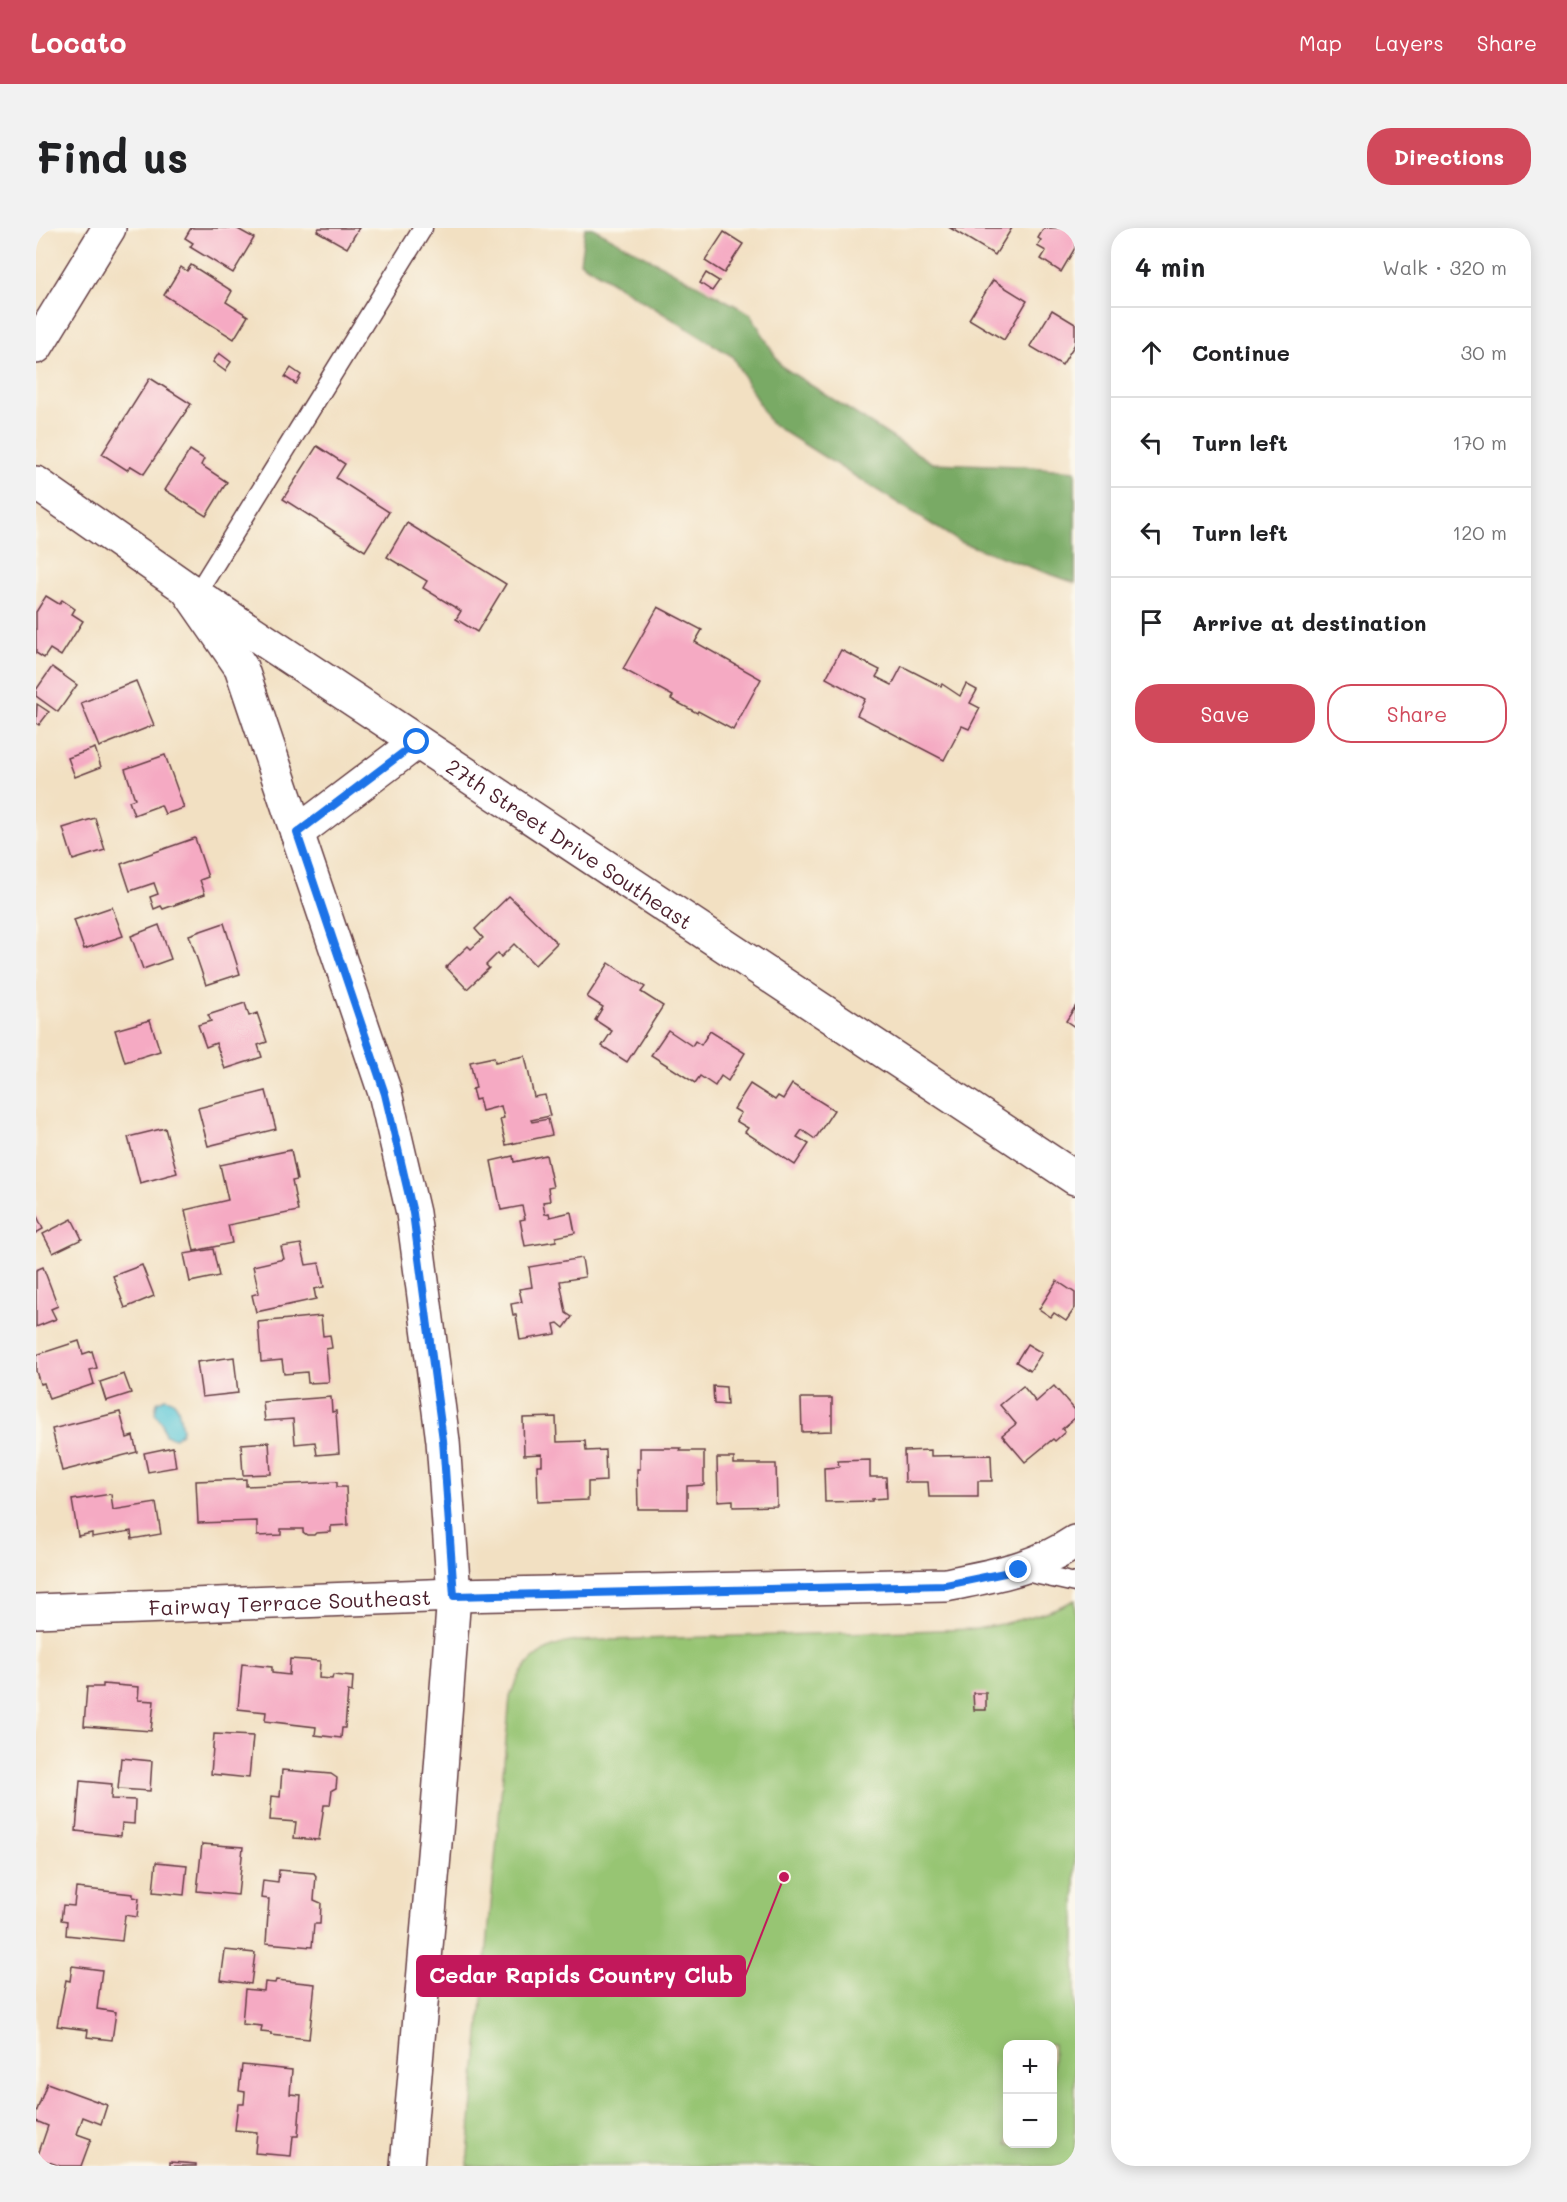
<!DOCTYPE html>
<meta charset="utf-8">
<style>
body{margin:0;font-family:Mali,sans-serif;background:#f2f2f2;color:#202124}
.controls{position:absolute;right:18px;bottom:18px;display:grid;overflow:hidden;border-radius:12px;box-shadow:0 3px 15px #0003}
.controls button{width:54px;height:54px;display:grid;place-items:center;padding:0;border:0;border-bottom:2px solid #e0e0e0;background:#fff;color:#202124;font:30px sans-serif}
.stop{position:absolute;width:18px;height:18px;margin:-14px;border:4px solid #1a73e8;border-radius:50%;background:#fff}
.stop.end{background:#1a73e8;border-color:#fff;box-shadow:0 2px 6px #0008}
.list{margin:0;padding:0;list-style:none}
h2{display:flex;justify-content:space-between;align-items:center;height:78px;margin:0;padding:0 24px;font-size:26px}
h2 small{font-size:20px;font-weight:400;color:#757577}
.list li{display:grid;grid-template-columns:39px 1fr auto;gap:18px;align-items:center;box-sizing:border-box;height:90px;padding:0 24px;border-top:2px solid #e0e0e0}
.list b{display:block;font-size:22px;white-space:nowrap}
.list em{font-size:20px;font-style:normal;color:#757577}
.actions{display:flex;gap:12px;padding:18px 24px}
.actions a{flex:1;padding:14px 0;border:2px solid #d1495b;border-radius:24px;text-align:center;font-size:21px;color:#d1495b}
.actions .main{background:#d1495b;color:#fff}
.icon{flex:none;width:33px;height:33px;fill:none;stroke:currentColor;stroke-width:2;stroke-linecap:round;stroke-linejoin:round}
.map{position:relative;flex:none;width:1039px;height:1938px;overflow:hidden;border-radius:24px}
header{display:flex;align-items:center;gap:36px;box-sizing:border-box;height:84px;padding:0 30px;background:#d1495b;color:#fff}
header strong{font-size:28px}
nav{display:flex;gap:33px;margin-inline-start:auto;font-size:21px}
.intro{display:flex;align-items:center;justify-content:space-between;box-sizing:border-box;height:144px;padding:0 36px}
h1{margin:0;font-size:42px}
.button{padding:15px 27px;border-radius:24px;background:#d1495b;color:#fff;font-size:21px;font-weight:700}
main{display:flex;gap:36px;padding:0 36px}
aside{flex:1;background:#fff;border-radius:24px;box-shadow:0 3px 15px #0003}
.map>svg:first-child{display:block}
.green{fill:#97c573;stroke:#70724f;stroke-width:1.5;fill-rule:evenodd}
.forest{fill:#79aa65;stroke:#626448;stroke-width:1.5}
.water{fill:#5dc8d7;stroke:#547481;stroke-width:1.5}
.building{fill:#f5aac3}
.lines{fill:none;stroke-linecap:round;stroke-linejoin:round}
.lane-casing{stroke:#633c42;stroke-width:21}
.street-casing{stroke:#633c42;stroke-width:36}
.lane{stroke:#fff;stroke-width:18}
.street{stroke:#fff;stroke-width:33}
.route{stroke:#1a73e8;stroke-width:8}
.labels{text-anchor:middle;dominant-baseline:central;stroke-width:4.5;stroke-linejoin:round;paint-order:stroke}
.street-label{font-size:21px;fill:#4a1f2b;stroke:#fbf7ec}
.leader{fill:none;stroke:#c2185b;stroke-width:2}
.callout-dot{fill:#c2185b;stroke:#fbf7ec;stroke-width:2}
.callout{fill:#c2185b;stroke:#c2185b;stroke-width:2}
.callout-label{font-size:22px;text-anchor:middle;font-weight:bold;fill:#fff}
</style>
<header>
<strong>Locato</strong>
<nav><a>Map</a><a>Layers</a><a>Share</a></nav>
</header>
<div class="intro"><h1>Find us</h1><a class="button">Directions</a></div>
<main>
<div class="map">
<svg width="1039" height="1938" viewBox="0 0 1039 1938">
<rect width="100%" height="100%" fill="#fbf7ec"/>
<filter id="ink" filterUnits="userSpaceOnUse"><feTurbulence type="fractalNoise" baseFrequency=".0167" numOctaves="2"/><feDisplacementMap in="SourceGraphic" scale="12" xChannelSelector="R" yChannelSelector="G"/><feConvolveMatrix kernelMatrix="1 2 1 2 8 2 1 2 1" color-interpolation-filters="sRGB"/></filter>
<filter id="wash" filterUnits="userSpaceOnUse"><feTurbulence type="fractalNoise" baseFrequency=".008" numOctaves="4" result="noise"/><feDisplacementMap in="SourceGraphic" scale="24" xChannelSelector="R" yChannelSelector="G"/><feGaussianBlur stdDeviation="1.35" result="paint"/><feColorMatrix in="noise" values="0 0 0 0 0 0 0 0 0 0 0 0 0 0 0 0 0 1.4 0 .05"/><feComposite in="paint" operator="in"/></filter>
<g filter="url(#wash)">
<rect width="100%" height="100%" fill="#f2e0c2"/>
<path class="green" d="M1039 1372V1938H431L474 1469C484 1436 506 1417 541 1413L940 1401C974 1395 1008 1387 1039 1372ZM972 1816H1017V1916H972Z"/>
<path class="forest" d="M549 0H557L715 86 745 138 896 235 984 238 1039 243V355L924 314 734 195 696 128 544 34Z"/>
<path class="water" d="M129 1170C145 1172 143 1188 146 1201L145 1205 139 1210 129 1207 126 1195 119 1185 121 1174Z"/>
<g id="blocks">
<g class="building">
<path d="M155 0H200L218 10 197 45 154 19 157 15 149 10Z"/>
<path d="M283 0H323L311 20 281 3Z"/>
<path d="M914 0H976L959 27Z"/>
<path d="M1008 0H1039V20L1025 44 1005 31 1010 23 1001 18 1005 12 1002 10Z"/>
<path d="M688 4 707 16 688 45 669 33Z"/>
<path d="M155 37 196 63 190 74 212 88 198 111 128 67 145 39 151 43Z"/>
<path d="M670 45 683 53 676 63 664 55Z"/>
<path d="M957 52 991 73 968 112 933 91Z"/>
<path d="M1016 82 1039 96V116L1026 137 994 118Z"/>
<path d="M183 125 195 134 189 143 177 134Z"/>
<path d="M255 140 265 147 260 156 249 149Z"/>
<path d="M114 150 155 176 108 246 95 238 91 242 66 226Z"/>
<path d="M281 218 309 236 300 250 353 284 329 323 247 271Z"/>
<path d="M154 222 168 231 165 237 191 254 170 288 129 262Z"/>
<path d="M371 295 470 356 441 404 420 391 425 383 387 360 391 353 351 329Z"/>
<path d="M10 368 23 376 26 372 39 381 36 386 47 393 25 428 14 421 8 430 0 425V384Z"/>
<path d="M622 379 666 402 659 414 725 451 697 502 662 483 661 485 635 471 637 468 587 441Z"/>
<path d="M805 422 844 442 840 449 856 457 866 438 905 458 906 456 924 468 930 456 941 462 934 475 944 480 933 501 926 498 908 532 821 487 829 471 790 450Z"/>
<path d="M16 439 41 457 22 484 0 468V462Z"/>
<path d="M100 453 118 497 63 519 45 475Z"/>
<path d="M1 476 13 484 3 497 0 495Z"/>
<path d="M59 520 65 539 39 549 32 530Z"/>
<path d="M129 527 148 580 129 586 125 577 98 587 93 573 99 571 89 541Z"/>
<path d="M59 590 69 622 37 632 27 600Z"/>
<path d="M159 610 172 649 164 652 169 666 127 681 125 678 118 681 114 669 122 666 118 655 94 663 85 636Z"/>
<path d="M473 668 521 715 499 737 478 716 465 729 462 725 450 737 453 740 431 761 410 739 432 718 435 721 447 710 439 701Z"/>
<path d="M76 679 87 708 48 721 38 692Z"/>
<path d="M188 695 204 746 170 757 153 707Z"/>
<path d="M123 697 135 731 107 741 95 708Z"/>
<path d="M573 735 609 759 605 764 627 778 591 834 566 818 576 803 559 792 567 779 551 769Z"/>
<path d="M209 775 213 788 221 785 231 814 222 817 226 829 189 841 180 815 170 819 162 797 175 793 172 787Z"/>
<path d="M1039 779V799L1030 793Z"/>
<path d="M114 792 124 823 89 834 79 802Z"/>
<path d="M632 802 656 818 659 813 665 817 674 803 709 825 692 853 685 848 679 858 664 848 659 855 615 827Z"/>
<path d="M489 828 498 869 509 867 514 888 495 892 496 894 512 891 516 907 470 917 464 891 468 890 465 878 446 883 443 871 439 872 436 861 440 860 434 834 458 829 459 834Z"/>
<path d="M714 856 739 872 742 868 747 871 756 856 798 882 779 911 766 902 761 909 773 916 759 937 709 904 712 900 700 893 705 885 698 881Z"/>
<path d="M230 863 240 901 172 918 162 880Z"/>
<path d="M129 900 141 945 104 955 92 909Z"/>
<path d="M255 922 261 952 256 953 262 983 192 997 196 1015 158 1023 149 982 192 972 184 937Z"/>
<path d="M510 927 517 959 512 960 514 973 507 974 509 986 513 985 514 989 535 984 539 1005 520 1009V1013L489 1018 484 992 489 991 486 978 465 982 455 933 477 928 478 934Z"/>
<path d="M0 986 7 1001 0 1005Z"/>
<path d="M36 991 46 1011 17 1025 7 1006Z"/>
<path d="M265 1016 270 1037 283 1035 288 1059 278 1061 280 1071 220 1084 216 1067 223 1065 217 1038 248 1031 245 1019Z"/>
<path d="M177 1021 183 1048 154 1054 148 1026Z"/>
<path d="M546 1030 549 1049 524 1053 530 1085 536 1089 528 1100 522 1095 518 1096 520 1106 484 1112 480 1087H477L475 1076 486 1074 483 1061 496 1059 493 1039Z"/>
<path d="M106 1037 118 1068 89 1080 77 1048Z"/>
<path d="M7 1039 22 1078 15 1081 20 1091 0 1099V1042Z"/>
<path d="M1021 1053 1039 1065V1080L1030 1093 1018 1085 1015 1089 1003 1081Z"/>
<path d="M285 1088 287 1108 294 1107 296 1120 290 1121 293 1154 272 1155 271 1144 248 1146 246 1132 225 1134 222 1094Z"/>
<path d="M43 1113 47 1126 56 1123 61 1140 54 1142 58 1156 13 1171 8 1155 4 1156 0 1143V1127Z"/>
<path d="M991 1116 1006 1125 994 1143 980 1134Z"/>
<path d="M198 1129 202 1165 166 1169 161 1134Z"/>
<path d="M88 1146 95 1165 70 1173 64 1154Z"/>
<path d="M677 1158 690 1159 691 1177 678 1176Z"/>
<path d="M987 1158 1000 1174 1018 1158 1039 1182V1190L1026 1201 1029 1204 1019 1213 1017 1211 989 1234 966 1207 980 1196 964 1177Z"/>
<path d="M295 1169 296 1184 300 1183 303 1225 281 1227 279 1214 259 1216 257 1191 229 1193 227 1174Z"/>
<path d="M765 1170H796V1203L766 1204Z"/>
<path d="M84 1184 91 1210 97 1208 101 1224 26 1243 16 1201Z"/>
<path d="M520 1189 521 1214 549 1213 550 1223 569 1222 570 1253 552 1254V1272L502 1274 501 1237H506V1226L488 1227 487 1190Z"/>
<path d="M233 1214 235 1246 207 1247 205 1216Z"/>
<path d="M137 1219 140 1239 112 1244 108 1225Z"/>
<path d="M604 1220H645L644 1223H668V1257L651 1258V1281H602L601 1241H604Z"/>
<path d="M895 1222V1228L955 1227 956 1253H942V1269H893L892 1254H869L868 1223Z"/>
<path d="M681 1230H698V1236H740L741 1278 697 1279V1272L682 1273Z"/>
<path d="M834 1232V1249H850L851 1270 836 1271V1273L789 1274 788 1240 803 1239 802 1233Z"/>
<path d="M210 1251V1258L301 1254V1259H310L312 1297 295 1298V1304L280 1305 278 1307H271L267 1304V1301H245V1307L221 1308V1293L162 1295 160 1253Z"/>
<path d="M75 1266 77 1282 120 1275 125 1306 96 1311 95 1303 56 1309V1305L42 1308 36 1272Z"/>
<path d="M254 1431 284 1433 283 1450 296 1451 297 1447 317 1449 316 1464 312 1463 309 1500H306L305 1510 279 1507 280 1499 229 1493 230 1484 202 1481 206 1436 236 1439V1445L253 1447Z"/>
<path d="M67 1456 103 1459 102 1472 118 1473 115 1503 48 1498 51 1459H67Z"/>
<path d="M937 1465H950V1482H938Z"/>
<path d="M178 1506 217 1508 213 1550 175 1546Z"/>
<path d="M85 1530 116 1533 114 1563 82 1561Z"/>
<path d="M246 1542 295 1546 301 1550 300 1560 296 1562 294 1577H288L283 1612 258 1610 260 1594 234 1592 236 1568 244 1569Z"/>
<path d="M44 1553 76 1556 75 1571 99 1572 98 1596 86 1595 85 1608 40 1603Z"/>
<path d="M166 1616 207 1619 202 1667 161 1663Z"/>
<path d="M120 1634 151 1637 148 1667 117 1664Z"/>
<path d="M243 1642 278 1645 280 1648 278 1672 285 1675 284 1696H278L276 1719 230 1715 233 1671 225 1670 227 1652 242 1654Z"/>
<path d="M40 1660 97 1666V1669L103 1670 101 1689 89 1687 86 1713 30 1707 31 1693 25 1692 27 1677 38 1678Z"/>
<path d="M189 1722 219 1725 215 1756 185 1752Z"/>
<path d="M36 1738 66 1742 61 1781 80 1784 76 1812 51 1809 52 1802 21 1798 30 1752 34 1753Z"/>
<path d="M240 1752 279 1756 273 1811 235 1807V1805L225 1804 226 1798 206 1796 209 1761 228 1763 229 1754 239 1755Z"/>
<path d="M206 1837 256 1842 254 1866 265 1867 262 1908H257L255 1928 219 1925 221 1904 199 1902 202 1876H208L209 1864 203 1863Z"/>
<path d="M11 1855 71 1877 65 1896 47 1889 41 1906 55 1911 45 1938H24L1 1930 12 1898 0 1893V1885Z"/>
<path d="M134 1934 160 1936V1938H134Z"/>
</g>
</g>
</g>
<g filter="url(#ink)">
<use href="#blocks" fill-opacity="0" stroke="#633c42" stroke-width="1.5"/>
<g class="lines">
<defs>
<g id="lane">
<path d="M160 367 387 0"/>
<path d="M985 1343 1039 1355"/>
</g>
<g id="street">
<path d="M0 119 73 0"/>
<path id="s1" d="M0 255 160 367 1039 950"/>
<path d="M151 361 205 439 349 865 377 985 407 1213 418 1367 402 1581 371 1938"/>
<path d="M261 605 381 514"/>
<path id="s2" d="M0 1383 418 1367 910 1357C957 1347 997 1342 1039 1314"/>
</g>
</defs>
<use href="#lane" class="lane-casing"/>
<use href="#street" class="street-casing"/>
<use href="#lane" class="lane"/>
<use href="#street" class="street"/>
</g>
</g>
<g class="lines" filter="url(#ink)">
<path class="route" d="M381 514 261 605 349 866 377 985 407 1212 418 1368 910 1357 983 1342"/>
</g>
<g class="labels">
<g class="street-label">
<text stroke="none"><textPath href="#s1" startOffset="644">27th Street Drive Southeast</textPath></text>
<text stroke="none"><textPath href="#s2" startOffset="254">Fairway Terrace Southeast</textPath></text>
</g>
</g>
<path class="leader" d="M748 1649L709 1748"/>
<circle class="callout-dot" cx="748" cy="1649" r="6"/>
<rect class="callout" x="381" y="1728" width="328" height="40" rx="6"/>
<g class="callout-label">
<text x="545" y="1755">Cedar Rapids Country Club</text>
</g>
</svg>
<div class="controls">
<button>+</button>
<button>−</button>
</div>
<div class="stop" style="left:381px;top:514px"></div>
<div class="stop end" style="left:983px;top:1342px"></div>
</div>
<aside>
<h2>4 min<small>Walk · 320 m</small></h2>
<ul class="list">
<li><svg class="icon" aria-label="ahead" viewBox="0 0 24 24"><path d="M12 20V5M6 11l6-6 6 6"/></svg><div><b>Continue</b></div><em>30 m</em></li>
<li><svg class="icon" aria-label="left" viewBox="0 0 24 24"><path d="M17 20v-9H6M10 6l-5 5 5 5"/></svg><div><b>Turn left</b></div><em>170 m</em></li>
<li><svg class="icon" aria-label="left" viewBox="0 0 24 24"><path d="M17 20v-9H6M10 6l-5 5 5 5"/></svg><div><b>Turn left</b></div><em>120 m</em></li>
<li><svg class="icon" aria-label="arrive" viewBox="0 0 24 24"><path d="M6 21V4h12l-3 4 3 4H6"/></svg><div><b>Arrive at destination</b></div></li>
</ul>
<div class="actions"><a class="main">Save</a><a>Share</a></div>
</aside>
</main>
